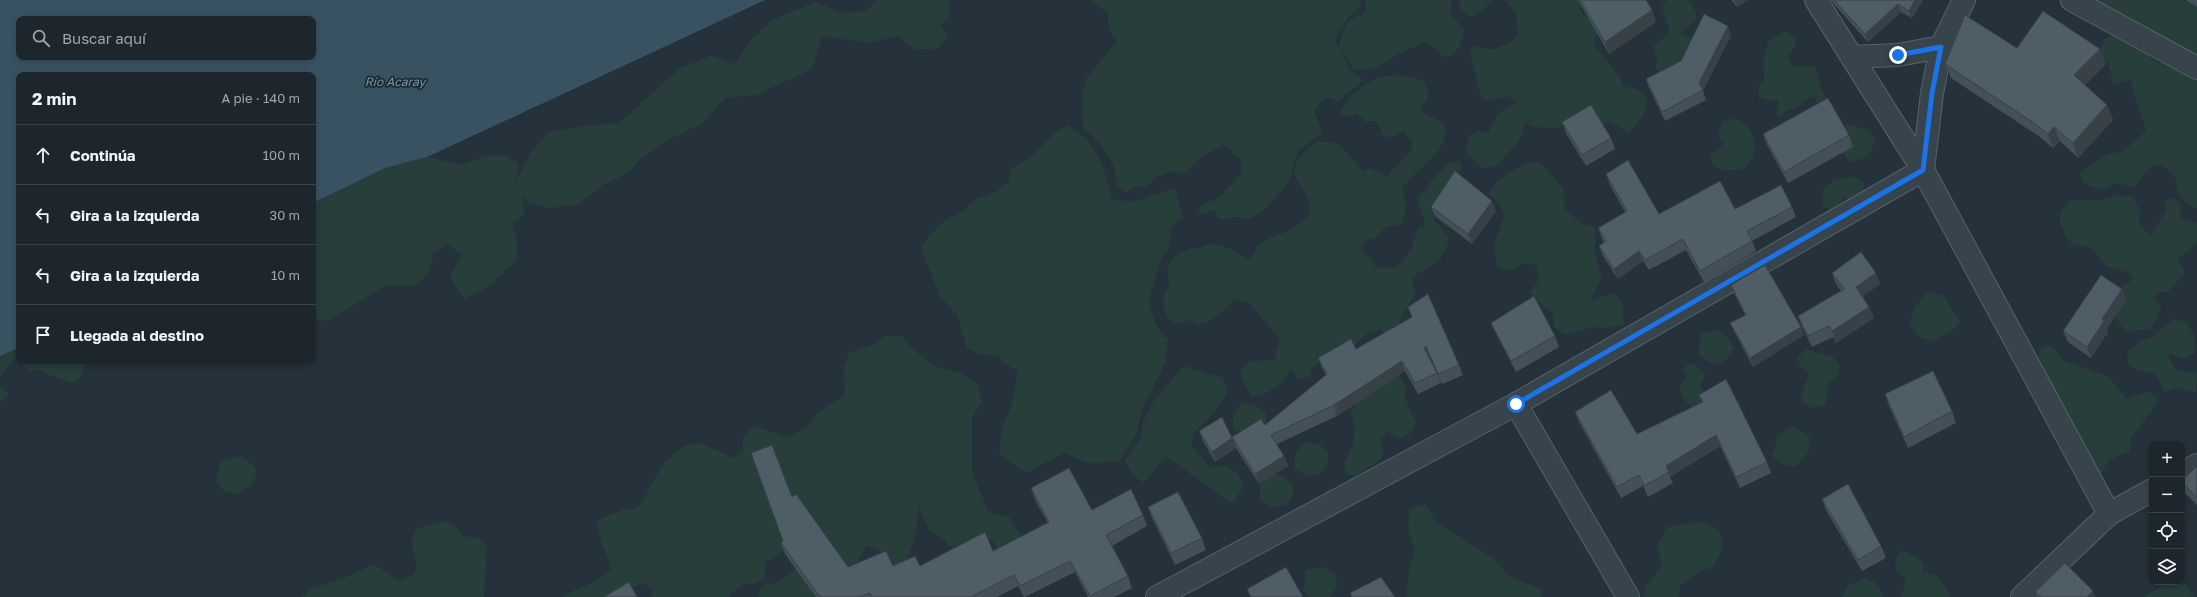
<!DOCTYPE html>
<html lang="es">
<meta charset="utf-8">
<style>
body{margin:0;font-family:"Golos Text",sans-serif;background:#293238;color:#f1f3f6}
.controls{position:absolute;right:12px;bottom:12px;display:grid;overflow:hidden;border-radius:8px;box-shadow:0 2px 6px #0003}
.controls button{width:36px;height:36px;display:grid;place-items:center;padding:0;border:0;border-bottom:1px solid #3a4348;background:#1c262c;color:#f1f3f6;font:20px sans-serif}
.stop{position:absolute;width:12px;height:12px;margin:-9px;border:3px solid #1a73e8;border-radius:50%;background:#fff}
.stop.end{background:#1a73e8;border-color:#fff;box-shadow:0 1px 4px #0008}
.list{margin:0;padding:0;list-style:none}
h2{display:flex;justify-content:space-between;align-items:center;height:52px;margin:0;padding:0 16px;font-size:17px}
h2 small{font-size:13px;font-weight:400;color:#a0a5a9}
.list li{display:grid;grid-template-columns:26px 1fr auto;gap:12px;align-items:center;box-sizing:border-box;height:60px;padding:0 16px;border-top:1px solid #3a4348}
.list b{display:block;font-size:15px;white-space:nowrap}
.list em{font-size:13px;font-style:normal;color:#a0a5a9}
.icon{flex:none;width:22px;height:22px;fill:none;stroke:currentColor;stroke-width:2;stroke-linecap:round;stroke-linejoin:round}
.map{position:relative;flex:none;width:2197px;height:597px;overflow:hidden}
.search{position:absolute;background:#1c262c;box-shadow:0 2px 6px #0003;left:16px;top:16px;width:300px;height:44px;display:flex;align-items:center;gap:10px;box-sizing:border-box;padding:0 14px;border-radius:8px;color:#a0a5a9;font-size:15px}
.panel{position:absolute;background:#1c262c;box-shadow:0 2px 6px #0003;left:16px;top:72px;width:300px;height:292px;border-radius:8px}
.map>svg:first-child{display:block}
.green{fill:#273e3b}
.water{fill:#395261;fill-rule:evenodd}
.lines{fill:none;stroke-linecap:round;stroke-linejoin:round}
.minor-casing{stroke:#566269;stroke-width:24}
.minor{stroke:#38444b;stroke-width:22}
.wall{fill:#435058}
.shaded-wall{fill:#374147}
.building{fill:#4e5d66;stroke:#374147}
.route{stroke:#1a73e8;stroke-width:5}
.labels{text-anchor:middle;dominant-baseline:central;stroke-width:3.5;stroke-linejoin:round;paint-order:stroke}
.water-label{font-size:12px;font-style:italic;fill:#7696a8;stroke:#1d2930}
</style>
<div class="map">
<svg width="2197" height="597" viewBox="0 0 2197 597">
<rect width="100%" height="100%" fill="#25323b"/>
<g class="green">
<path d="M878 0H949L950 17 940 25 948 35 937 50 913 49 898 36 869 43 822 36 812 69 756 95 725 98 703 123 666 141 641 159 628 173 604 184 577 205 549 208 527 202 522 195 525 213 512 225 517 240V259L486 289 464 299 450 277 462 255 448 244 434 253 429 272 416 285 384 286 328 321 313 319V203L385 168 427 157 462 165 485 156 503 155 518 163 516 182 530 153 549 132 584 126 619 123 680 68 711 56 735 64 751 40 772 20 816 2 841 13 866 11Z"/>
<path d="M1089 0H1361L1359 8 1348 18 1335 41 1351 71 1364 80C1354 87 1347 94 1338 102L1331 97 1324 99 1314 111 1323 134 1308 142 1298 151 1289 182 1264 210 1251 219 1236 217 1224 220 1217 217 1215 210H1212L1203 215 1198 211 1201 205 1218 198 1242 173 1241 160 1224 144 1199 159 1184 174 1173 171 1155 178 1147 186 1133 187 1127 193 1116 185C1119 162 1099 142 1083 128L1082 93 1087 77 1117 41C1109 32 1107 26 1108 13Z"/>
<path d="M1366 0H1452L1450 14 1464 29C1461 45 1460 52 1445 58L1435 48 1425 41C1416 47 1406 50 1397 55 1380 64 1374 74 1353 69L1350 61 1339 49C1340 39 1343 25 1352 19 1358 16 1362 15 1366 11Z"/>
<path d="M1459 0H1494L1479 13 1471 17C1463 13 1459 9 1459 0Z"/>
<path d="M1504 0H1583L1580 9 1584 16 1598 21 1603 29 1593 41 1595 46 1621 79 1622 86C1660 91 1649 113 1628 133L1610 121 1603 124H1563L1560 128 1531 127 1526 121 1519 141 1496 166 1482 168 1466 152 1469 136 1477 131 1488 133C1494 119 1501 108 1515 103L1520 106 1509 96 1485 101 1481 96 1470 54 1472 46 1492 50 1511 42 1518 35 1516 13Z"/>
<path d="M1667 0H1688L1696 12V19L1680 34 1694 38 1700 50 1661 74 1656 68 1657 59 1653 47 1670 32 1662 7Z"/>
<path d="M2081 0H2183L2184 2 2187 0H2197V208L2194 209 2178 194 2176 178 2162 165H2152L2134 187 2115 183 2101 190 2084 183 2079 173 2108 154 2121 152 2137 140 2146 130 2134 95 2131 80 2113 84 2109 64 2098 54 2106 38 2117 34 2145 52 2156 62 2167 64Z"/>
<path d="M1786 31 1796 37 1795 47 1788 56 1792 65 1798 67H1816L1821 89 1827 99 1817 104 1814 97H1809L1794 110 1789 109 1779 117 1777 113 1779 99 1771 101 1759 97V85L1764 79 1763 60 1770 39Z"/>
<path d="M1399 75 1420 79 1425 83 1429 96 1420 110C1426 117 1437 117 1443 124 1459 146 1405 177 1402 190 1407 201 1406 212 1402 223L1396 226C1385 222 1381 233 1375 240L1367 238 1360 250 1373 261 1375 267 1396 268 1413 248V242L1419 227 1424 226C1425 215 1417 207 1417 196L1427 189 1431 181 1448 163 1460 161 1462 168 1435 212 1433 219 1450 239C1440 265 1434 263 1412 277L1413 287 1416 293 1402 316 1400 324 1394 330 1386 334 1380 330 1369 332 1357 343 1349 345 1312 368 1309 377 1298 379 1291 369C1284 384 1268 395 1252 397L1242 379 1240 370 1251 361 1275 360 1276 350 1280 342 1278 336 1249 303 1235 299C1223 312 1215 321 1196 324L1192 320 1174 324C1167 318 1161 306 1164 296 1165 292 1168 289 1169 285 1171 281 1167 275 1167 270 1169 257 1189 246 1200 248 1217 237 1233 252 1250 260 1253 255 1256 245 1262 242 1277 233 1301 231 1309 212 1315 194 1289 183 1296 164 1300 155 1310 147 1317 141L1337 143 1364 171 1370 168 1387 176 1411 151 1413 139 1407 137 1404 131 1390 138 1380 133 1381 129 1376 121 1365 122 1357 113 1350 117 1340 114C1352 90 1372 75 1399 75Z"/>
<path d="M1734 118C1737 120 1742 122 1745 124 1758 134 1758 158 1744 168 1741 170 1736 170 1732 170 1720 171 1711 169 1710 155L1722 146 1723 143 1718 137 1722 123Z"/>
<path d="M1847 124 1867 129 1875 139C1871 156 1866 159 1849 162L1839 146 1837 136Z"/>
<path d="M1068 125C1097 143 1105 167 1112 199L1132 202 1175 188 1183 218 1171 227 1169 249 1161 259 1149 300 1151 312 1159 330 1168 338 1166 361 1142 410 1137 432 1119 462 1087 463 1065 453 1026 473 999 454 1001 431 1011 407 1018 372 1003 362 998 355 979 354 967 348 957 315 939 295 921 247 931 234 946 219 966 209 976 199 996 192 1008 183 1010 170 1019 163 1029 159 1054 134Z"/>
<path d="M1533 161 1542 164 1563 188 1565 210 1583 224 1595 227V254L1602 276 1590 301 1613 293 1622 301 1624 325 1604 328 1592 327 1565 335 1554 327 1553 314 1530 293 1539 279 1536 265 1523 264 1513 270 1497 268 1494 243 1505 215 1499 204 1489 194C1497 176 1516 168 1533 161Z"/>
<path d="M1856 177 1864 183V192L1851 202 1846 198H1842L1840 206 1831 210 1822 205 1823 189 1835 179Z"/>
<path d="M2118 195 2133 197 2140 211 2139 224 2150 235 2167 210 2164 201 2172 197 2181 204 2180 218 2197 223V242L2189 251 2177 258 2185 272 2168 292H2159L2154 299 2161 305 2158 317 2150 329 2126 332 2111 312 2120 289 2134 278 2129 273 2106 266 2091 247 2074 245 2066 237 2060 223V213L2070 200H2101Z"/>
<path d="M1928 291 1944 296 1960 322 1952 331 1933 342 1919 337 1909 324 1914 308Z"/>
<path d="M2173 319 2186 322 2195 337 2194 353 2184 359 2168 354 2175 370 2197 373 2196 393 2178 388 2164 393 2156 374 2139 371 2127 364 2128 352 2140 341 2155 335Z"/>
<path d="M1718 330 1730 339 1733 348 1731 354 1721 364 1708 362 1698 354 1701 333Z"/>
<path d="M887 336H902L914 350 935 366 961 373 977 384 982 402 972 418V473L989 512 1009 517 1023 539 998 549 992 540H985L978 545 972 539 956 546H948L945 540 929 530 919 507 915 537 905 564 898 569 884 553 867 545 855 565 821 597H758L759 590 763 585 775 583 795 570 793 545 766 562 764 580 753 584H743L728 597H651L653 590 643 583 628 589 615 590 609 597H563L566 594 596 581 611 570C608 552 596 538 597 521L623 509H635L645 498 650 486 665 462 683 446 701 443 733 458 743 451V437L754 426 786 437 808 427 818 412 845 395 844 374 848 353 871 345Z"/>
<path d="M2051 345 2063 360 2107 376 2127 399 2147 391 2156 397 2157 403 2131 438 2130 451 2108 461 2099 478 2034 374 2041 348Z"/>
<path d="M1805 349 1833 357 1840 366 1837 377 1827 385 1828 391 1825 405 1811 408 1801 401 1803 389 1809 374 1802 368 1797 359Z"/>
<path d="M15 350 16 357 0 377V356Z"/>
<path d="M23 361H88L79 379 71 383 37 370 30 371 23 367Z"/>
<path d="M1693 363 1706 376 1700 385 1705 393 1706 401 1693 407 1686 402 1679 390 1683 380 1688 376 1684 373 1683 369 1689 364Z"/>
<path d="M1184 366 1223 378 1228 392 1216 410 1193 434 1192 446 1211 468 1224 465 1238 473 1244 486 1232 504 1166 456 1144 483 1134 476 1125 461 1142 436V424L1154 400Z"/>
<path d="M1399 375 1406 387 1404 395 1416 423C1412 433 1408 437 1397 439L1388 431 1380 441 1384 450 1382 458 1356 476 1347 474 1344 464C1353 447 1358 434 1351 415L1358 395Z"/>
<path d="M0 385 9 395 0 403Z"/>
<path d="M1243 402 1257 406 1266 413V424L1258 434 1244 436 1233 429V414Z"/>
<path d="M1793 426 1810 438 1809 451 1796 467 1783 465 1773 457 1777 436Z"/>
<path d="M1305 442 1320 445 1328 453V464L1321 474 1307 476 1295 469V454Z"/>
<path d="M241 456 253 465 257 474 251 486 236 494 224 491 216 481 221 461Z"/>
<path d="M1271 473 1284 477 1293 485V495L1286 505 1272 508 1260 500V485Z"/>
<path d="M1426 504 1435 521 1493 558 1509 576 1543 590 1541 597H1406L1410 567 1415 550 1408 529 1409 509Z"/>
<path d="M443 521 455 526 463 536 479 538 487 547 484 597H301L313 588 342 579 372 565 379 567 399 581 414 574C420 559 412 555 412 542 412 538 415 533 416 529Z"/>
<path d="M1699 522 1712 526 1721 534 1723 546 1713 567 1699 572 1680 586 1679 597H1644L1645 587 1662 567 1657 545 1667 527Z"/>
<path d="M1904 550 1922 561 1923 573 1936 575 1945 586 1950 597H1901L1906 579 1895 570 1897 556Z"/>
<path d="M1323 567 1335 575 1338 585 1330 597H1310L1303 591 1306 570Z"/>
<path d="M1864 578 1875 582 1883 593 1882 597H1842L1848 586Z"/>
<path d="M2182 579 2194 597H2144L2169 582H2182Z"/>
</g>
<path class="water" d="M0 0H765L427 157 385 168 313 203V75H19V348L0 356ZM19 19H313V57H19Z"/>
<g class="lines">
<defs>
<g id="minor">
<path d="M1816 0 1923 170 2109 514"/>
<path d="M2072 0 2197 68"/>
<path d="M1852 57 1898 55 1941 47"/>
<path d="M1516 404 1628 597"/>
<path d="M2182 473 2197 465"/>
<path d="M1157 597 1516 404 1923 170 1932 93 1941 47 1964 0"/>
<path d="M2022 597 2109 514 2152 490"/>
</g>
</defs>
<use href="#minor" class="minor-casing"/>
<use href="#minor" class="minor"/>
</g>
<g class="wall">
<path d="M1578 0H1646L1652 10 1656 22 1609 54Z"/>
<path d="M1731 0H1748L1737 7Z"/>
<path d="M1831 0H1923L1912 18 1901 12 1868 42 1832 2Z"/>
<path d="M2186 0H2197V7Z"/>
<path d="M1731 35 1703 91 1706 100 1665 121 1649 88 1646 79Z"/>
<path d="M2017 48 2106 64 2085 85 2107 105 2113 120 2078 158 2060 141 2053 148 2040 137 1951 78 1945 64Z"/>
<path d="M1562 122 1611 138 1615 149 1586 166 1566 133Z"/>
<path d="M1763 134 1849 135 1853 147 1788 183 1767 145Z"/>
<path d="M1606 174 1659 214 1735 209 1792 207 1796 217 1752 241 1756 251 1704 282 1686 250 1649 270 1643 261 1618 279 1603 256 1599 246 1604 242 1602 239 1598 228 1625 212 1610 185Z"/>
<path d="M1492 201 1496 211 1472 244 1435 216 1431 207Z"/>
<path d="M1832 273H1876L1880 284 1863 296 1869 307 1874 318 1836 343 1833 337 1812 347 1802 327 1798 316 1841 291 1836 284Z"/>
<path d="M1731 285 1804 335 1753 367 1734 331 1730 323 1745 315 1734 293Z"/>
<path d="M2122 289 2126 300 2107 328 2108 332 2091 358 2068 342 2063 331Z"/>
<path d="M1408 307 1459 365 1463 375 1442 384 1430 357 1429 358 1437 373 1441 383 1418 394 1405 371 1337 416 1277 444 1284 456 1288 466 1259 484 1236 448 1215 462 1203 441 1199 431 1232 438 1265 425 1326 375 1322 368 1318 358 1356 349 1412 317Z"/>
<path d="M1491 323 1555 336 1559 347 1516 372 1496 334Z"/>
<path d="M1885 394 1952 411 1956 423 1908 448 1889 406Z"/>
<path d="M1699 395 1767 462 1771 473 1740 488 1720 446 1670 477 1673 483 1648 497 1643 486 1621 498 1579 422 1575 412 1637 434 1702 402Z"/>
<path d="M2197 466V505L2185 493 2182 485V480Z"/>
<path d="M1031 488 1092 510 1143 515 1147 526 1112 546 1128 576 1132 588 1114 597H1088L1075 572 1025 597H1024L1018 586 997 597H816L785 554 781 543 783 541 792 497 848 567 893 566H920L993 551 1048 523 1035 500Z"/>
<path d="M1822 499 1881 546 1886 558 1862 571 1826 510Z"/>
<path d="M1148 507 1202 538 1206 550 1175 565 1152 518Z"/>
<path d="M2035 592 2095 597H2037Z"/>
</g>
<g class="shaded-wall">
<path d="M1734 0H1748L1737 7Z"/>
<path d="M1915 0H1923L1912 18 1909 11Z"/>
<path d="M1898 4 1901 12 1868 42 1865 34Z"/>
<path d="M1652 10 1656 22 1609 54 1605 42Z"/>
<path d="M1728 26 1731 35 1703 91 1699 83Z"/>
<path d="M2100 49 2106 64 2080 90 2074 75Z"/>
<path d="M2107 105 2113 120 2078 158 2073 143Z"/>
<path d="M2054 127 2060 141 2053 148 2048 134Z"/>
<path d="M1492 201 1496 211 1472 244 1468 234Z"/>
<path d="M1639 251 1643 261 1618 279 1614 269Z"/>
<path d="M1876 273 1880 284 1860 298 1856 287Z"/>
<path d="M2122 289 2126 300 2107 328 2108 332 2091 358 2087 347 2102 319Z"/>
<path d="M1869 307 1874 318 1836 343 1832 331Z"/>
<path d="M1801 327 1804 335 1753 367 1750 358Z"/>
<path d="M1426 346 1430 357 1427 358 1424 348Z"/>
<path d="M1402 361 1405 371 1337 416 1334 405Z"/>
<path d="M1716 435 1720 446 1670 477 1666 466Z"/>
<path d="M1232 438 1236 448 1215 462 1212 452Z"/>
<path d="M1284 456 1288 466 1259 484 1255 474Z"/>
<path d="M2093 591 2095 597H2087Z"/>
</g>
<g class="building">
<path d="M1580 0H1646L1652 10 1605 42Z"/>
<path d="M1834 0H1915L1909 11 1898 4 1865 34Z"/>
<path d="M2043 11 2100 49 2074 75 2107 105 2073 143 2054 127 2048 134 2034 123 1945 64 1965 15 2017 48Z"/>
<path d="M1704 14 1728 26 1699 83 1703 90 1662 112 1646 79 1681 61Z"/>
<path d="M1828 98 1849 135 1784 172 1763 134Z"/>
<path d="M1591 105 1611 138 1582 155 1562 122Z"/>
<path d="M1628 160 1659 214 1720 181 1735 209 1781 185 1792 207 1747 231 1752 241 1700 271 1683 239 1645 260 1639 251 1614 269 1599 246 1606 241 1598 228 1627 211 1606 174Z"/>
<path d="M1455 171 1492 201 1468 234 1431 207Z"/>
<path d="M1861 252 1876 273 1856 287 1869 307 1832 331 1829 326 1808 336 1798 316 1844 289 1832 273Z"/>
<path d="M1765 265 1801 327 1750 358 1730 323 1746 315 1731 285Z"/>
<path d="M2101 275 2122 289 2102 319 2104 321 2087 347 2063 331Z"/>
<path d="M1428 294 1459 365 1438 374 1426 346 1424 348 1437 373 1415 383 1402 361 1334 405 1271 435 1284 456 1255 474 1232 437 1261 419 1265 425 1327 374 1318 358 1351 339 1356 349 1412 317 1408 307Z"/>
<path d="M1534 296 1555 336 1511 361 1491 323Z"/>
<path d="M1933 371 1952 411 1904 437 1885 394Z"/>
<path d="M1726 379 1767 462 1736 477 1716 435 1666 466 1669 472 1644 486 1639 475 1617 487 1575 412 1611 390 1637 434 1703 402 1699 395Z"/>
<path d="M1222 417 1232 438 1212 452 1199 431Z"/>
<path d="M772 445 792 497 796 494 848 567 886 551 893 566 915 556 920 566 985 532 993 551 1049 522 1031 488 1069 468 1092 510 1131 489 1143 515 1106 535 1128 576 1090 596 1070 561 1020 586 1014 575 973 596V597H872L870 593 860 597H820L781 543 783 541 751 453Z"/>
<path d="M2197 466V498L2182 482V480Z"/>
<path d="M1848 484 1881 546 1858 560 1822 499Z"/>
<path d="M1178 492 1202 538 1171 553 1148 507Z"/>
<path d="M2065 563 2093 591 2087 597H2041L2035 592Z"/>
<path d="M1286 567 1303 597H1251L1247 589Z"/>
<path d="M1381 577 1395 597H1352L1350 593Z"/>
<path d="M629 582 637 597H604Z"/>
</g>
<g class="lines">
<path class="route" d="M1516 404 1923 170 1932 93 1941 47 1898 55"/>
</g>
<g class="labels">
<g class="water-label">
<text x="395" y="81">Río Acaray</text>
</g>
</g>
</svg>
<div class="controls">
<button>+</button>
<button>−</button>
<button><svg class="icon" aria-label="locate" viewBox="0 0 24 24"><circle cx="12" cy="12" r="6"/><path d="M12 2v4M12 18v4M2 12h4M18 12h4"/></svg></button>
<button><svg class="icon" aria-label="layers" viewBox="0 0 24 24"><path d="M12 4l9 5-9 5-9-5zM3 14l9 5 9-5"/></svg></button>
</div>
<div class="stop" style="left:1516px;top:404px"></div>
<div class="stop end" style="left:1898px;top:55px"></div>
<div class="search"><svg class="icon" aria-label="search" viewBox="0 0 24 24"><circle cx="10" cy="10" r="6"/><path d="M15 15l6 6"/></svg>Buscar aquí</div>
<section class="panel">
<h2>2 min<small>A pie · 140 m</small></h2>
<ul class="list">
<li><svg class="icon" aria-label="ahead" viewBox="0 0 24 24"><path d="M12 20V5M6 11l6-6 6 6"/></svg><div><b>Continúa</b></div><em>100 m</em></li>
<li><svg class="icon" aria-label="left" viewBox="0 0 24 24"><path d="M17 20v-9H6M10 6l-5 5 5 5"/></svg><div><b>Gira a la izquierda</b></div><em>30 m</em></li>
<li><svg class="icon" aria-label="left" viewBox="0 0 24 24"><path d="M17 20v-9H6M10 6l-5 5 5 5"/></svg><div><b>Gira a la izquierda</b></div><em>10 m</em></li>
<li><svg class="icon" aria-label="arrive" viewBox="0 0 24 24"><path d="M6 21V4h12l-3 4 3 4H6"/></svg><div><b>Llegada al destino</b></div></li>
</ul>
</section>
</div>
